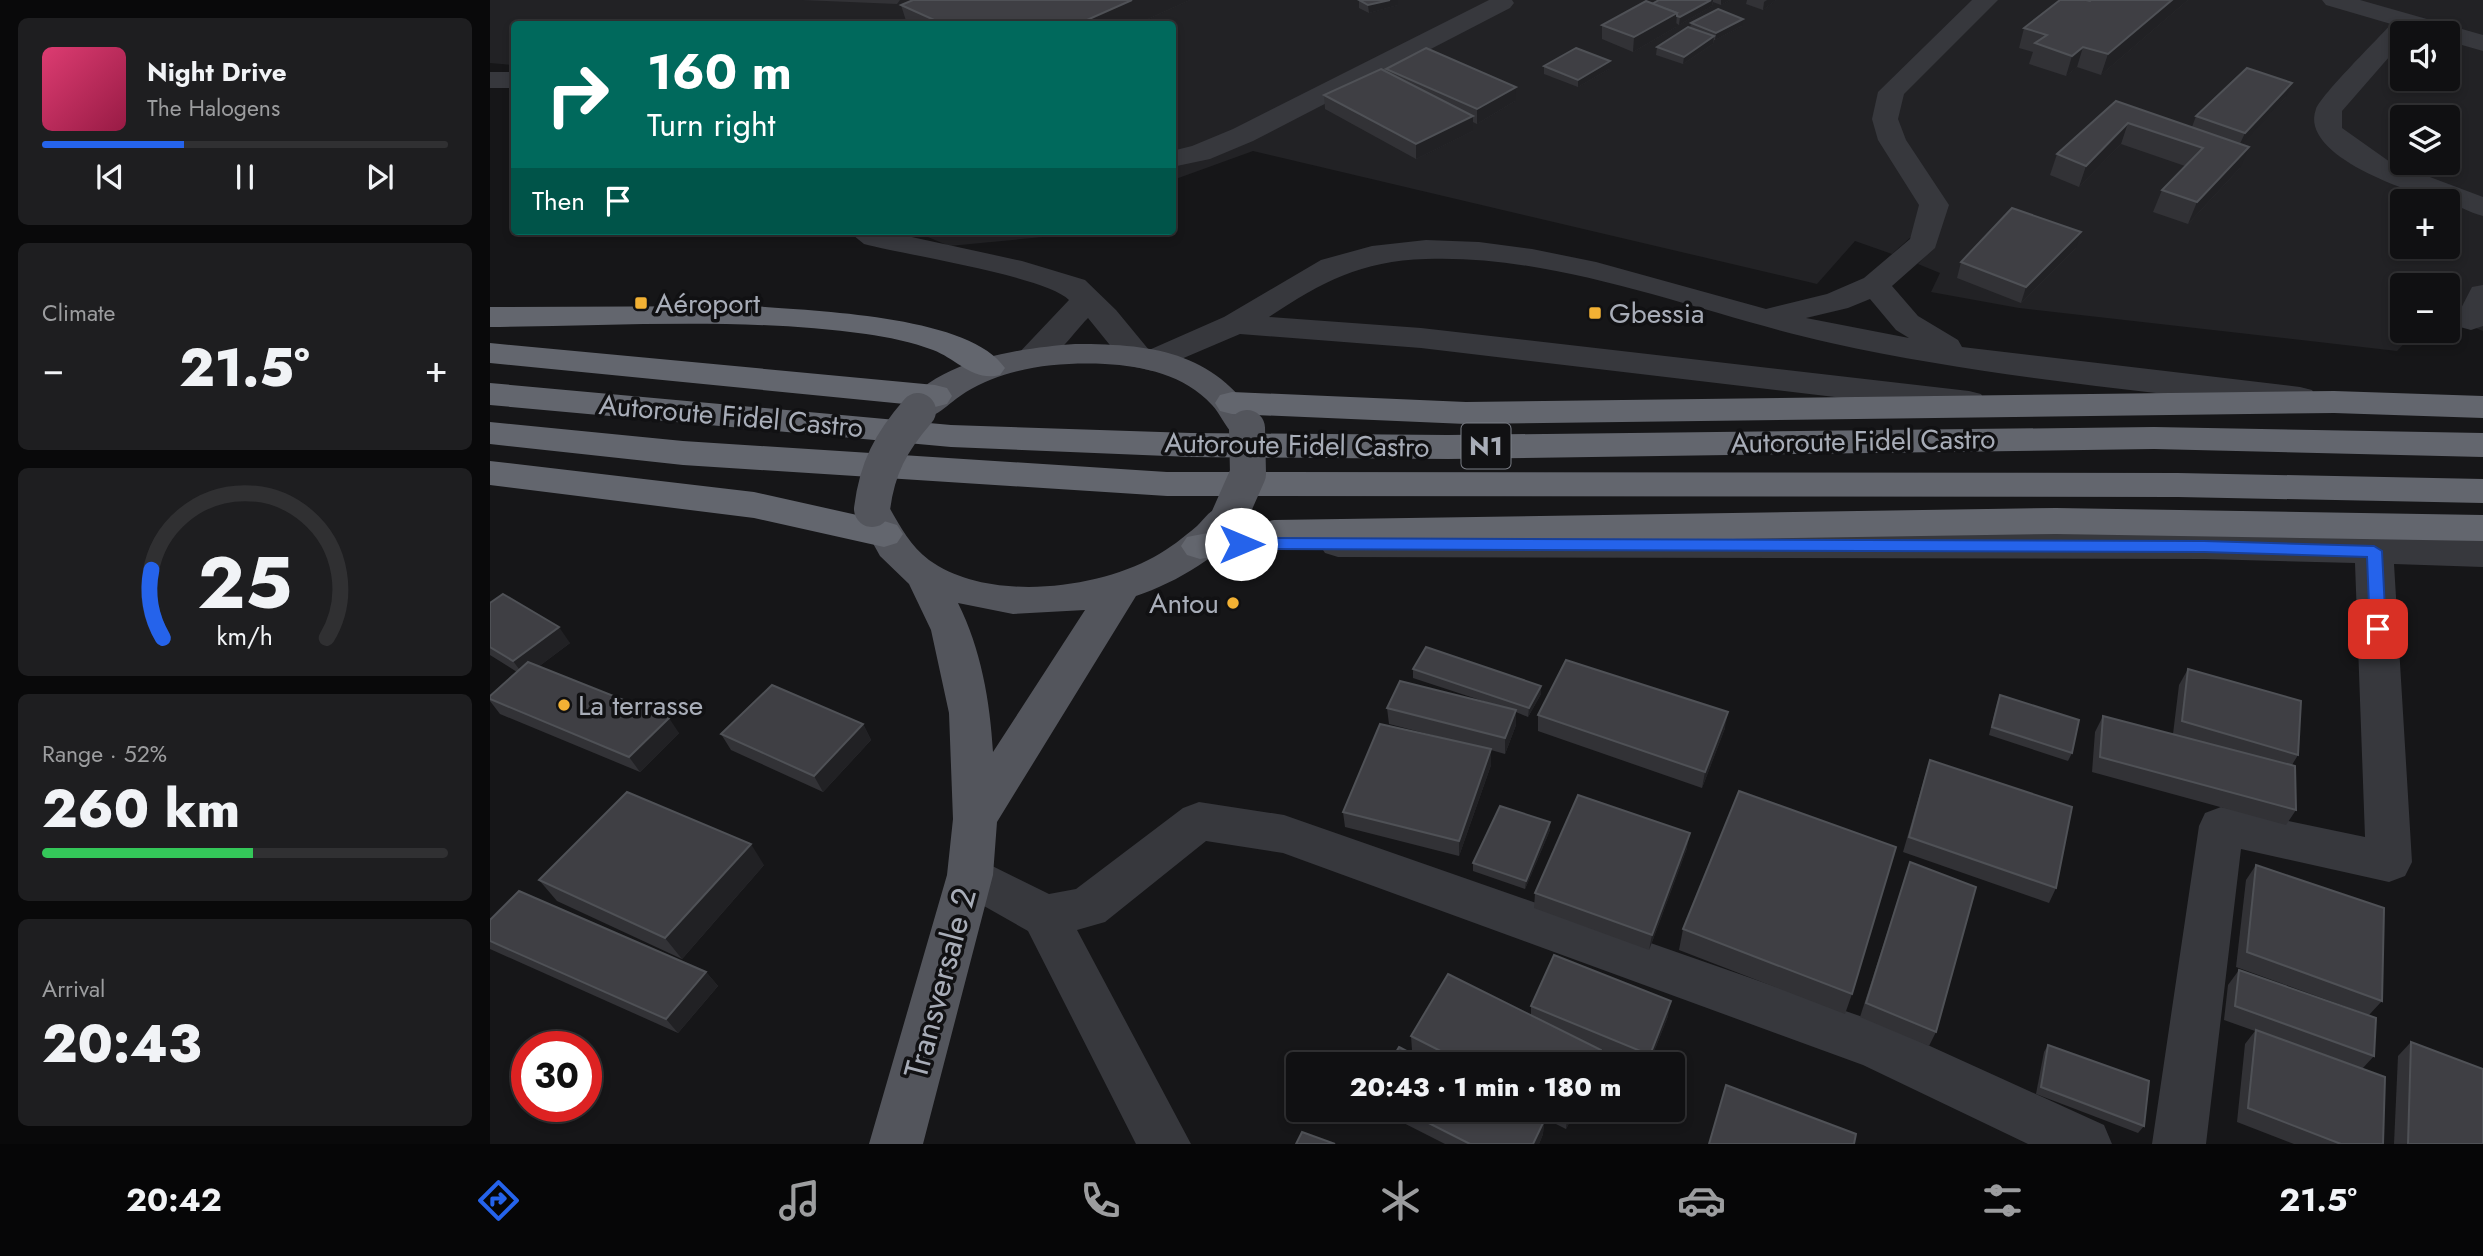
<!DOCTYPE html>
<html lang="en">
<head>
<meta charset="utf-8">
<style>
	body { margin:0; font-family:Jost,sans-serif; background:#1e1e20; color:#f1f3f6; height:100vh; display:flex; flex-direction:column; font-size:26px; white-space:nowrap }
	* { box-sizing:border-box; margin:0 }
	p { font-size:23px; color:#9c9d9f }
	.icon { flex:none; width:38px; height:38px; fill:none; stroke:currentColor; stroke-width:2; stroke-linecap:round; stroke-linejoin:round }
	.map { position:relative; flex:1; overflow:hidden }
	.details { display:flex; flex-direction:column; gap:18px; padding:18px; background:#09090a; width:490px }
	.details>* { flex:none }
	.banner { position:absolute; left:21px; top:21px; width:665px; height:214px; border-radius:7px; box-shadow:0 4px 10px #0003,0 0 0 2px #303032; background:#00695c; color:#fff; overflow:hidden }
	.controls { position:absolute; left:1900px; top:21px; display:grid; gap:14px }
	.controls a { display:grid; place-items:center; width:70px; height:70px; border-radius:7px; background:#101012; box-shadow:0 4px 10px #0003,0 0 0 2px #303032; font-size:35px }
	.speed { position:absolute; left:21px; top:1031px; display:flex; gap:14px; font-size:35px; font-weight:700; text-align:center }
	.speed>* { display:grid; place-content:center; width:91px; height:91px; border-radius:50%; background:#101012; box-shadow:0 4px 10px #0003,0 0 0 2px #303032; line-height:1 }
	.speed .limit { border:10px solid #d22; background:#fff; color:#111 }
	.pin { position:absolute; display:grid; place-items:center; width:60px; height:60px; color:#fff; margin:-30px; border-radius:14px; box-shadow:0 4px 10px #0006 }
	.me { position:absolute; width:77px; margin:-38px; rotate:90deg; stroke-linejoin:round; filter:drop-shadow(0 0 5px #0008) }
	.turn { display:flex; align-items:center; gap:24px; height:147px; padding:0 21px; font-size:32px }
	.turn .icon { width:91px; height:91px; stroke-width:2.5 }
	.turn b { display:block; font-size:49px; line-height:60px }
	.then { display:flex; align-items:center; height:66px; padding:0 21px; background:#0003; gap:14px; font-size:26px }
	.big { font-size:52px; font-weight:800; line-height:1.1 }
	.details .tile { flex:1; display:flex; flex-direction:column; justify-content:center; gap:10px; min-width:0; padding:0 24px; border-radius:10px; background:#1e1e20 }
	.details .dial { align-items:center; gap:0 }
	.dial svg { height:182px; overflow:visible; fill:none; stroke:#303032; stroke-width:7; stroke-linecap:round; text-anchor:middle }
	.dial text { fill:#f1f3f6; stroke:none }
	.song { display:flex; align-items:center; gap:21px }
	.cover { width:84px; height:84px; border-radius:10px; background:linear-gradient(135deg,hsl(340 70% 55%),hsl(340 70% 35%)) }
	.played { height:7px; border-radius:4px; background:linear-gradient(90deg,#2563eb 35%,#303032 35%) }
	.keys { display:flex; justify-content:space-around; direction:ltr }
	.heat { display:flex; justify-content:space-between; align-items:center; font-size:38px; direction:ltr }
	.charge { height:10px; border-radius:5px; background:linear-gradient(90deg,#34c759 52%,#303032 0) }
	.trip { position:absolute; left:796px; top:1052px; width:399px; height:70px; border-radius:7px; background:#101012; box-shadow:0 4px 10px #0003,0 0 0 2px #303032; font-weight:800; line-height:70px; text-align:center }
	.tabs { display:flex; height:112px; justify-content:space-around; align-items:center; background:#060607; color:#9c9d9f }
	.tabs .icon { width:49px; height:49px }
	.tabs .on { color:#2563eb }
	.tabs b { font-size:32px; color:#f1f3f6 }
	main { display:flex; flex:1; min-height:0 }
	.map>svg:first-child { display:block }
	.built { fill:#222225; fill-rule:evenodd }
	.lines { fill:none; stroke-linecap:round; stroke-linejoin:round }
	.minor { fill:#37383d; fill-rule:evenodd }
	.major { fill:#53555c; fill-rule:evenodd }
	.highway { fill:#63666e; fill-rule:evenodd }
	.major-bridge { stroke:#53555c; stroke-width:36 }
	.wall { fill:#323236 }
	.shaded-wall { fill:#212124 }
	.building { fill:#3f3f44; stroke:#4f5156; stroke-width:2 }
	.route { fill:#2563eb; stroke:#184099; stroke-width:2 }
	.poi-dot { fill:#f2b134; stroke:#111113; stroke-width:2.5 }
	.labels { text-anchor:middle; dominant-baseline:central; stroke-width:7; stroke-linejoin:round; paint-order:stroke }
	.shield { fill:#111113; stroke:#7b7e86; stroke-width:2 }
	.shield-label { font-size:26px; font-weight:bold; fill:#a8adb8 }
	.poi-label { font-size:28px; fill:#a8adb8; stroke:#111113; text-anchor:start }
	.street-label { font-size:28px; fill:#a8adb8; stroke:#111113 }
	.near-street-label { font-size:33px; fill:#a8adb8; stroke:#111113 }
</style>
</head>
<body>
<main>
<section class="details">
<div class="tile">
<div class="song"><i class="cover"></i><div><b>Night Drive</b><p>The Halogens</p></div></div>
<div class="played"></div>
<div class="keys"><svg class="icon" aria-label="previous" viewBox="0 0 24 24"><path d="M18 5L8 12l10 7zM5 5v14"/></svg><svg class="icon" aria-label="pause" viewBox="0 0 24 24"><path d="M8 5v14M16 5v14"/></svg><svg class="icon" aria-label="next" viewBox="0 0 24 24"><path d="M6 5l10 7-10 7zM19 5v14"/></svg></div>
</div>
<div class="tile"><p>Climate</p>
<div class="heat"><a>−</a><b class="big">21.5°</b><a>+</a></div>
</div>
<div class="tile dial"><svg viewBox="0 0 100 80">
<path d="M14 69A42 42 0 1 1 86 69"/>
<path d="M14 69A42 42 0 0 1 9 39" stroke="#2563eb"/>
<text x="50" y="56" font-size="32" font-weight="700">25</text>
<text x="50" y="72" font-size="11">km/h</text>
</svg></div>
<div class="tile"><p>Range · 52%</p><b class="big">260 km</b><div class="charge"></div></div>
<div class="tile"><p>Arrival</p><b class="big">20:43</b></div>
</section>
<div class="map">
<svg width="1993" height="1144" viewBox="0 0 1993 1144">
	<rect width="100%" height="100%" fill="#161618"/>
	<g class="built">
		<path d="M0 0H1993V331L1958 317V285H1913V331H1926L1907 351 1529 308 1441 292 1450 273 1428 264 1444 246 1421 237 1402 254 1365 241 1327 284 763 151 683 180 682 24H24V65L0 63ZM1913 33H1958V79H1913ZM1913 117H1958V163H1913ZM1913 201H1958V247H1913Z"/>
		<path d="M424 231H616L459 246Z"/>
	</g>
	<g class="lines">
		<g class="minor">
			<path d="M999 0H1022L1024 3 1020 8 763 141 720 159 682 167V151L702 146 743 129Z"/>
			<path d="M1482 0H1508L1414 94 1408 119 1416 140 1459 205 1445 248 1402 286 1428 316 1468 340 1472 347 1810 387 1822 390 1827 398 1822 406 1810 409C1653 391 1495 377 1341 343 1210 314 1071 254 936 259 870 261 832 282 779 317L931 328 1479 391 1491 394 1496 402 1491 410 1479 413 931 348 750 334 663 371 636 365 598 318C579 337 560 372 530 364L525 357 579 300C555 276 415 255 374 244L358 231H394L532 261 595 280 626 310 659 350 734 317 831 260 882 246 936 240 989 242 1042 249 1106 262 1276 309 1337 294 1374 278 1420 239 1429 205 1388 140 1382 119 1388 92ZM1380 299 1406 330 1419 338 1316 318 1358 308Z"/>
			<path d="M1832 0H1870L1993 35V51L1958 41V33L1922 30 1913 33V41L1852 111V128L1900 162 1993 197V216C1980 213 1964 203 1955 201 1923 194 1808 156 1826 109 1832 94 1887 40 1901 24L1836 5Z"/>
			<rect x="0" y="72" width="24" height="16"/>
			<path d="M1993 285V326L1981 330 1970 327 1965 320 1982 287Z"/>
			<path d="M848 531 1714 533 1993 539V567L1904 564 1922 862 1915 876 1899 882 1751 849 1716 1144H1662L1709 826 1715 813 1731 807 1875 837 1865 563 1714 559 848 557 835 553 829 544 835 535Z"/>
			<path d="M709 802 794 815 1387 1022 1614 1125 1622 1144H1538L1373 1065 793 853 716 841 615 922 587 930 701 1144H646L538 931 464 889 457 875 464 861 480 855 559 894 586 889 693 808Z"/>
		</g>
		<g class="major">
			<path d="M585 344C670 344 726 353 774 428L769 436C761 438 751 441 744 435 735 427 730 413 722 405 695 375 653 366 615 364 568 362 517 367 476 392 455 405 441 426 416 419L411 411C444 360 530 348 585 344Z"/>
			<path d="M382 496 395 500C408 522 418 544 439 560 497 602 604 590 664 557 679 549 694 537 707 526 713 520 719 512 726 508 735 503 743 505 752 508L758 517C735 555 687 582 646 596L507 822 503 875 433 1144H379L457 875 463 819 459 713 441 630 419 584 390 556 364 509 369 500ZM468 603 523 614 595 610 503 752C500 701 491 649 468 603Z"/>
		</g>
		<g class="highway">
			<path d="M264 306C323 311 480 315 515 368L510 375C483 382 467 359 443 350 422 342 398 337 376 334 253 317 124 326 0 327V307Z"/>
			<path d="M0 343 445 385 457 388 462 396 457 404 445 407 0 363Z"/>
			<path d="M0 383 461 425 701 433 958 435 1664 427 1993 433V457L1664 449 958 459 701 457 461 447 0 405Z"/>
			<path d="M1844 391 1993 396V418L1844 413 976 424 742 414 730 411 725 403 730 395 742 392 976 402Z"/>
			<path d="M0 422 193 441 677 472 1688 473 1993 479V503L1688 497 677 496 193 465 0 444Z"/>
			<path d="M0 461 264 492 394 521 407 525 413 534 407 543 394 547 264 518 0 485Z"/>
			<path d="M1566 508 1993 515V541L1566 534 784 546 710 559 697 555 691 546 697 537 784 520Z"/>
		</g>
		<g class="major-bridge">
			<path d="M382 509C387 468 401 442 428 411"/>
			<path d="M739 517 758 474 757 428"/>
		</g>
	</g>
	<g class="wall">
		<path d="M312 0H410L407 4Z"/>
		<path d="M413 0H700L647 24H417L411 5 422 0Z"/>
		<path d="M869 0 908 5 879 13 869 8Z"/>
		<path d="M1169 0H1240L1231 5 1223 2 1222 6 1189 25 1186 23V27L1143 52 1112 39V25Z"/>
		<path d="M1257 0H1286L1273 10 1256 4Z"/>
		<path d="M1601 0H1698L1611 75 1587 67 1576 76 1539 64 1543 52 1529 48 1534 28Z"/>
		<path d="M1201 23 1252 26 1225 40H1224L1223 44 1193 64 1166 55 1167 47 1200 28Z"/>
		<path d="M1054 66 1119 69 1088 87 1054 74Z"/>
		<path d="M896 69 1025 101 987 124 983 122V131L926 159 835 109 834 95 896 72Z"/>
		<path d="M1796 97 1751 144 1750 168 1698 224 1663 212 1672 190 1695 166 1631 144 1589 187 1560 175 1567 154 1626 101 1702 127 1706 116Z"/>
		<path d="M1586 248 1531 303 1467 278 1471 262Z"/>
		<path d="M0 603 80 643 48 667 189 733 150 772 10 714 0 701V696L27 672 0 655Z"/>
		<path d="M923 669 1051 686V694L1038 717 1026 712V725L1015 754 1001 750V765L969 856 855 827 853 812 977 744 899 724 897 708 996 702 923 678Z"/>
		<path d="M1698 669 1808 755 1802 765 1806 810 1796 825 1602 772 1605 732 1613 716 1683 734 1689 685Z"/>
		<path d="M1510 695 1582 753 1578 761 1499 735 1507 703Z"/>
		<path d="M1048 715 1235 728 1212 788 1048 731Z"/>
		<path d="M373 724 381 740 333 792 241 750 231 734Z"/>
		<path d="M1440 760 1566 888 1559 903 1413 852 1435 776Z"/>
		<path d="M1060 822V830L1035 889 983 871V863Z"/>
		<path d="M1197 848 1159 950 1044 908 1045 893Z"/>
		<path d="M1420 862 1446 1032 1439 1046 1370 1017Z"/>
		<path d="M274 865 192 959 67 901 49 880Z"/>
		<path d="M1766 865 1892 1001 1879 1015 1746 967 1756 880Z"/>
		<path d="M0 920 216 972 228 986 188 1033 0 949Z"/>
		<path d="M1193 929 1362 994 1355 1014 1189 950Z"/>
		<path d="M1749 970 1884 1056 1872 1069 1893 1144H1804L1747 1122 1755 1044 1765 1031 1734 1020 1738 985Z"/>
		<path d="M1041 1006 1178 1016 1159 1064H1146L1101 1045 1111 1050 1110 1064H950L922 1050 921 1036 1041 1015Z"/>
		<path d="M1921 1042 1993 1144H1904L1908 1056Z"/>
		<path d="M1558 1045 1654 1126 1648 1133 1546 1094 1554 1052Z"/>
		<path d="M888 1110H1031L1054 1121 1053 1134 1049 1144H955Z"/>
		<path d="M1038 1110H1086L1076 1129Z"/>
	</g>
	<g class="shaded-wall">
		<path d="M642 0H700L647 24H588Z"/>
		<path d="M900 0H908V5L879 13 878 5Z"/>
		<path d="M1221 0H1223L1222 6 1189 25 1190 17Z"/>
		<path d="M1231 0H1240L1231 5Z"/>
		<path d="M1277 0H1286L1273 10 1274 2Z"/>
		<path d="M1682 0H1698L1611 75 1618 54Z"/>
		<path d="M1187 13 1186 27 1143 52 1144 37Z"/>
		<path d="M1253 19 1252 26 1225 40 1226 33Z"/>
		<path d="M1224 36 1223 44 1193 64 1194 57Z"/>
		<path d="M1593 47 1587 67 1576 76 1582 56Z"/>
		<path d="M1120 61 1119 69 1088 87V80Z"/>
		<path d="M1802 83 1796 97 1748 148 1755 133Z"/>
		<path d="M1026 87 1025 101 987 124V109Z"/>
		<path d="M983 116V131L926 159V144Z"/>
		<path d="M1638 123 1631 144 1589 187 1596 166Z"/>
		<path d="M1759 147 1750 168 1698 224 1707 202Z"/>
		<path d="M1591 232 1586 248 1531 303 1536 287Z"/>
		<path d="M69 627 80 643 35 677 23 661Z"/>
		<path d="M1051 686V694L1038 717 1039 708Z"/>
		<path d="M1026 710V725L1015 754V738Z"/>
		<path d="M1238 712 1235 728 1212 788 1215 772Z"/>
		<path d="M179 718 189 733 150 772 139 757Z"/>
		<path d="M373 724 381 740 333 792 324 776Z"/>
		<path d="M1001 749V765L969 856V841Z"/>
		<path d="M1060 822V830L1035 889 1036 881Z"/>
		<path d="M1200 833 1197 848 1159 950 1162 935Z"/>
		<path d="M261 844 274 865 192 959 175 938Z"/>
		<path d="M216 972 228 986 188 1033 176 1019Z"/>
		<path d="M1181 1001 1178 1016 1159 1064H1158L1160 1055Z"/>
		<path d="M1111 1050 1110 1064H1104Z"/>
		<path d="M1081 1110H1086L1076 1129 1077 1116Z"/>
		<path d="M1054 1121 1053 1134 1049 1144H1043Z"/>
	</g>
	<g class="building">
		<path d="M423 0H642L588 24H453L411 5Z"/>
		<path d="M869 0H900L878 5Z"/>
		<path d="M1169 0H1221L1190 17 1187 16V13L1162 4Z"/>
		<path d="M1570 0H1596L1600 1 1601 0H1682L1618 54 1593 47 1582 56 1545 43 1557 35 1534 28Z"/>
		<path d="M1156 1 1187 13 1144 37 1112 25Z"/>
		<path d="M1228 9 1253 19 1226 33 1201 23Z"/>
		<path d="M1198 27 1224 36 1194 57 1167 47Z"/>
		<path d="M936 48 1026 87 987 109 896 69Z"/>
		<path d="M1086 48 1120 61 1088 80 1054 66Z"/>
		<path d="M1757 68 1802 83 1755 133 1706 116Z"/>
		<path d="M891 69 983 116 926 144 834 95Z"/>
		<path d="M1626 101 1759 147 1707 202 1672 190 1713 148 1638 123 1596 166 1567 154Z"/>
		<path d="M1522 208 1591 232 1536 287 1471 262Z"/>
		<path d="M13 594 69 627 23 661 0 647V603Z"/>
		<path d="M936 647 1051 686 1039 708 923 669Z"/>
		<path d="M1076 660 1238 712 1215 772 1048 715Z"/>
		<path d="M38 662 179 718 139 757 0 699V696Z"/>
		<path d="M1698 669 1811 701 1808 755 1692 721Z"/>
		<path d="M910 681 1026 710 1015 738 897 708Z"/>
		<path d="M282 685 373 724 324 776 231 734Z"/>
		<path d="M1510 695 1589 720 1582 753 1502 727Z"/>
		<path d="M1613 716 1805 766 1806 810 1610 757Z"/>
		<path d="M890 724 1001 749 969 841 853 812Z"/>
		<path d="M1440 760 1582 807 1566 888 1419 837Z"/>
		<path d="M1249 791 1406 847 1362 994 1193 929Z"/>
		<path d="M137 792 261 844 175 938 49 880Z"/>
		<path d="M1088 795 1200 833 1162 935 1045 893Z"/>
		<path d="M1010 806 1060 822 1036 881 983 863Z"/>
		<path d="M1420 862 1486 887 1446 1032 1376 1003Z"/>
		<path d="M1766 865 1894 908 1892 1001 1757 952Z"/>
		<path d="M29 891 216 972 176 1019 0 941V920Z"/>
		<path d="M1064 955 1181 1001 1160 1055 1041 1006Z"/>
		<path d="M1749 970 1886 1018 1884 1056 1745 1006Z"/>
		<path d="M958 974 1111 1050 1104 1064H976L921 1036Z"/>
		<path d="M1766 1030 1895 1077 1893 1144H1851L1758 1108Z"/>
		<path d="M1921 1042 1993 1069V1144H1918Z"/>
		<path d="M1558 1045 1659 1081 1654 1126 1551 1087Z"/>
		<path d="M909 1047 941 1064H899Z"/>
		<path d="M1236 1085 1366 1134 1364 1144H1219Z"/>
		<path d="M913 1110H1031L1054 1121 1043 1144H980Z"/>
		<path d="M1065 1110H1081L1077 1116Z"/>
		<path d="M812 1132 845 1144H806Z"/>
	</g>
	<path class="route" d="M751 538 1714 541 1884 546 1892 551 1896 629 1888 635 1880 629 1877 557 1714 552 751 549 743 544Z"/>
	<g class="poi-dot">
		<rect x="144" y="296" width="14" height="14" rx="3.5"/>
		<rect x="1098" y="306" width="14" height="14" rx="3.5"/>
		<circle cx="743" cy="603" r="7"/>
		<circle cx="74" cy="705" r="7"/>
	</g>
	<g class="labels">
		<rect class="shield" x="971.5" y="423.5" width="49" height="45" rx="5"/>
		<g class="shield-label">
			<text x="996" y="446">N1</text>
		</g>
		<g class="poi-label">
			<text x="165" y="303">Aéroport</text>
			<text x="1119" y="313">Gbessia</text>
			<text x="729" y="603" text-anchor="end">Antou</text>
			<text x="88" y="705">La terrasse</text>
		</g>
		<g class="street-label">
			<text transform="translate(241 416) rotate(5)">Autoroute Fidel Castro</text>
			<text transform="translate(1373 441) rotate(-1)">Autoroute Fidel Castro</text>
			<text transform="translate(807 445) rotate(1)">Autoroute Fidel Castro</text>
		</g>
		<g class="near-street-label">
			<text transform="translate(450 983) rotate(-75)">Transversale 2</text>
		</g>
	</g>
</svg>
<div class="controls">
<a><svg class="icon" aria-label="sound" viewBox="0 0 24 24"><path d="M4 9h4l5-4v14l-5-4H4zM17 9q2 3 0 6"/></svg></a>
<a><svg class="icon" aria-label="layers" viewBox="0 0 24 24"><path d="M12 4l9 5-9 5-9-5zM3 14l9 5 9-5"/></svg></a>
<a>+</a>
<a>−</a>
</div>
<div class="speed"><div class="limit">30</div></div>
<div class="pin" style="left:1888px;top:629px;background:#d93025"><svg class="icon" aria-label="arrive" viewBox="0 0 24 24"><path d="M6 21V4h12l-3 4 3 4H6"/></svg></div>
<svg class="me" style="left:751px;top:544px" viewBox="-20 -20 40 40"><circle r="19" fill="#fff"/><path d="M0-13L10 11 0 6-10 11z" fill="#2563eb"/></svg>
<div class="trip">20:43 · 1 min · 180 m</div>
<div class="banner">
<div class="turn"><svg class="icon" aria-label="right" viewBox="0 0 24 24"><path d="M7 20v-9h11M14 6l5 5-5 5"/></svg><div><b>160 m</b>Turn right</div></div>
<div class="then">Then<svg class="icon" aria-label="arrive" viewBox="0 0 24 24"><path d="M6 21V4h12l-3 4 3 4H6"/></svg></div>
</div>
</div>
</main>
<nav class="tabs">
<b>20:42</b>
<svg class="icon on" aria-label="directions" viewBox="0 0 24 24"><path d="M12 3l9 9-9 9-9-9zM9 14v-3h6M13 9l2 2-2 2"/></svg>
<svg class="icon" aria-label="music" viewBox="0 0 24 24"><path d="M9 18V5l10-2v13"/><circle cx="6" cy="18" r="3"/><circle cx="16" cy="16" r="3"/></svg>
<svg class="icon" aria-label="phone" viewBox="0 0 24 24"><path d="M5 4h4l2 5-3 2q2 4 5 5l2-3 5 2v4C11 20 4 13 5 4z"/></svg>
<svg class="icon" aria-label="climate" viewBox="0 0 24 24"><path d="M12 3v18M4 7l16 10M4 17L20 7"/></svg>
<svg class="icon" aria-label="car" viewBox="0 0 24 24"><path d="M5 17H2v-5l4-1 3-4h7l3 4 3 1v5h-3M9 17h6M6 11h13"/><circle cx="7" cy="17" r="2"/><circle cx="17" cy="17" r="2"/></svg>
<svg class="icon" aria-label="filters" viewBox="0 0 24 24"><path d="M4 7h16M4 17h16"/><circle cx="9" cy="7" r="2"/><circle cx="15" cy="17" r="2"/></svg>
<b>21.5°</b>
</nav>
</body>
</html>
